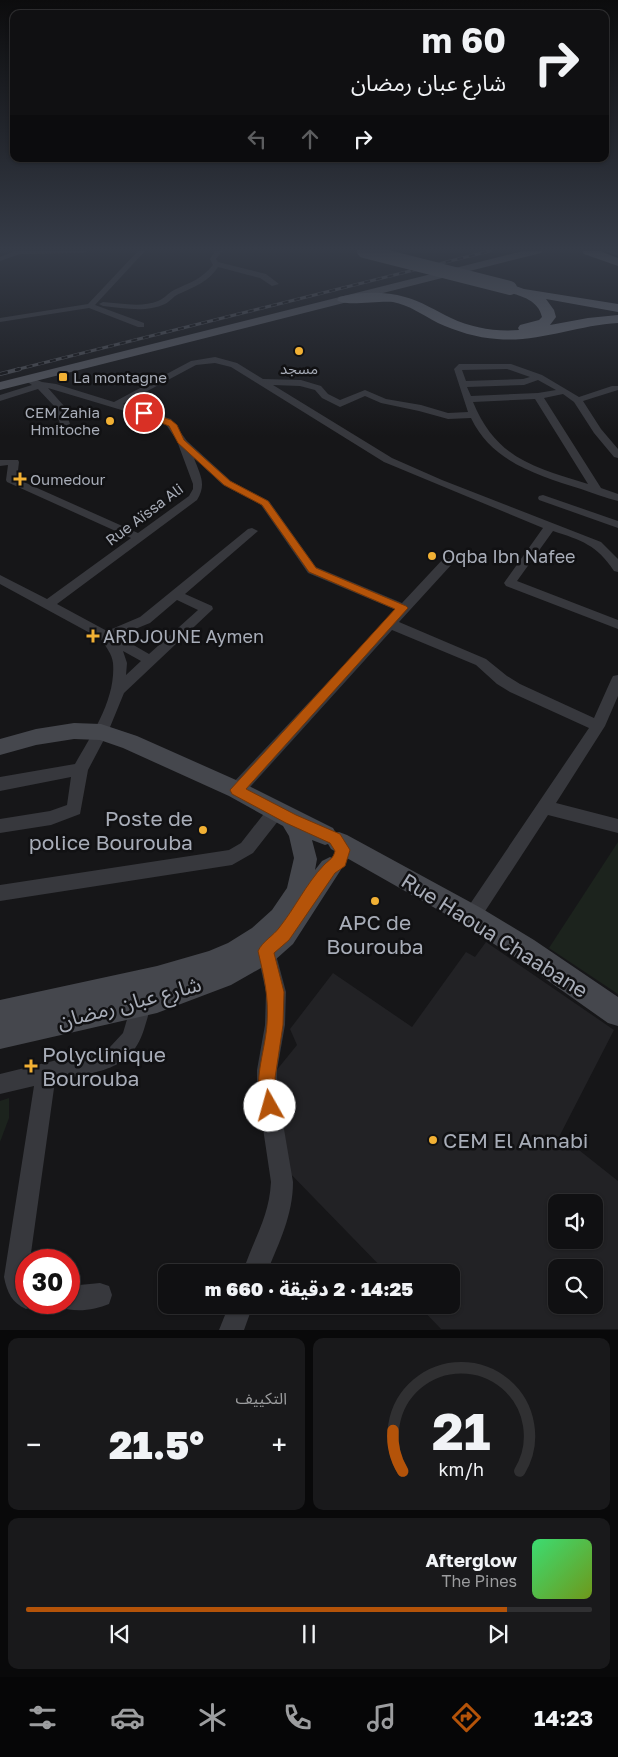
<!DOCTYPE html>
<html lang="ar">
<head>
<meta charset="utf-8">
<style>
	body { margin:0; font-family:"Golos Text","Noto Sans Arabic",sans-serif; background:#19191b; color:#f1f3f6; direction:rtl; height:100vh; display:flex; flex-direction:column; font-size:19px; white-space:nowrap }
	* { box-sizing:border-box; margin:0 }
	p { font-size:16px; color:#9c9d9f }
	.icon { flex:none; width:28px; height:28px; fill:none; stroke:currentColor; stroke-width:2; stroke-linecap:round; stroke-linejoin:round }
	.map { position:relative; height:1330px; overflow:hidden; direction:ltr }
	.drawer { display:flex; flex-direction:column; gap:8px; padding:8px; background:#09090a; flex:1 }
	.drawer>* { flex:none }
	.hud { position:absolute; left:10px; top:10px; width:599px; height:152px; border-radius:10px; box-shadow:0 1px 4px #0004,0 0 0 1px #303032; direction:rtl; background:#101012; color:#f1f3f6; overflow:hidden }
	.tools { position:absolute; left:548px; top:1194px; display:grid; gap:10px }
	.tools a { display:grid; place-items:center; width:55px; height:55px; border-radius:10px; background:#101012; box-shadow:0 1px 4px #0004,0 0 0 1px #303032; font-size:25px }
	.speed { position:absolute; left:15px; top:1249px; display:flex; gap:10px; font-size:25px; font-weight:700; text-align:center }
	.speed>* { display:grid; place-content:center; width:65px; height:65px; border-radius:50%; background:#101012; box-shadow:0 1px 4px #0004,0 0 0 1px #303032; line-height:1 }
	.speed .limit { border:8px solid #d22; background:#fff; color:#111 }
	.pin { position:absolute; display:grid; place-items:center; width:42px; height:42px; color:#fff; margin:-21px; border:2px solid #fff; border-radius:50%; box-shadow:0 1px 5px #0007 }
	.me { position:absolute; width:55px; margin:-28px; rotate:353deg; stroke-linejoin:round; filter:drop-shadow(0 0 4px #0008) }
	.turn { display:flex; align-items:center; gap:18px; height:105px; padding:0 20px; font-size:22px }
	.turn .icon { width:65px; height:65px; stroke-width:2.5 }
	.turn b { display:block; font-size:35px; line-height:42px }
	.lanes { display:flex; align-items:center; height:48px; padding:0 20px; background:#0003; justify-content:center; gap:25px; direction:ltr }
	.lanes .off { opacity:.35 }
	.big { font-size:38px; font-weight:800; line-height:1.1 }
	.drawer .card { flex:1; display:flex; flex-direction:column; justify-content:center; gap:8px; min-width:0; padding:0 18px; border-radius:10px; background:#19191b }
	.drawer .dial { align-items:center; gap:0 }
	.dial svg { height:130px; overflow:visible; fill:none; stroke:#303032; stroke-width:7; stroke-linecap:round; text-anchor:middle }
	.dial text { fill:#f1f3f6; stroke:none }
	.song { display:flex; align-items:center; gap:15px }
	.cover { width:60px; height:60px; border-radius:8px; background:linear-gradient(135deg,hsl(140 70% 55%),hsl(80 70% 35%)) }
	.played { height:5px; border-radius:2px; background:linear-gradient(90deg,#b45309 85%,#303032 85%) }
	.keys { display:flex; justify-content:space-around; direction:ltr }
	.heat { display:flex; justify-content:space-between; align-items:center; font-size:28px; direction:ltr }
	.drawer .tiles { flex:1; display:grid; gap:8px; grid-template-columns:1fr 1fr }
	.card:last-child { grid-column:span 2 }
	.trip { position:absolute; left:158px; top:1264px; width:302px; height:50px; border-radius:10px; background:#101012; box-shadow:0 1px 4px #0004,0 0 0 1px #303032; font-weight:800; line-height:50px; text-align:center; direction:rtl }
	.tabs { display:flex; height:80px; justify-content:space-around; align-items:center; background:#060607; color:#9c9d9f }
	.tabs .icon { width:35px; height:35px }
	.tabs .selected { color:#b45309 }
	.tabs b { font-size:22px; color:#f1f3f6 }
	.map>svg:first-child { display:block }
	.built { fill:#222225; fill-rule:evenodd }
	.green { fill:#1c231d }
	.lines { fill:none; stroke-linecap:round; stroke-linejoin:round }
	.street { fill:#37383d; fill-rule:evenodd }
	.secondary { fill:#45474d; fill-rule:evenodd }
	.primary { fill:#53555c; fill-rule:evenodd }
	.highway { fill:#63666e; fill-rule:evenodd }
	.rail-far1-casing { stroke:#4a4c52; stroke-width:3 }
	.rail-casing { stroke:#4a4c52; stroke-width:4 }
	.rail-far1 { stroke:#111113; stroke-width:2; stroke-dasharray:6; stroke-linecap:butt }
	.rail { stroke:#111113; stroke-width:2.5; stroke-dasharray:8; stroke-linecap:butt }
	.highway-bridge { stroke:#63666e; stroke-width:14 }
	.route { fill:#b45309; stroke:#753606 }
	.poi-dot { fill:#f2b134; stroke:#111113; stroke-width:2 }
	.labels { text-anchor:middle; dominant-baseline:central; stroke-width:5; stroke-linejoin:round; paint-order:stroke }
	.far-poi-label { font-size:15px; fill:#a8adb8; stroke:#111113; text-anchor:start }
	.far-street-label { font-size:15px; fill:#a8adb8; stroke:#111113 }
	.poi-label { font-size:18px; fill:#a8adb8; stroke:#111113; text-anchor:start }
	.near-poi-label { font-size:21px; fill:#a8adb8; stroke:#111113; text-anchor:start }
	.near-street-label { font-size:21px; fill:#a8adb8; stroke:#111113 }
</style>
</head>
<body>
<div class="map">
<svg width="618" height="1330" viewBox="0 0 618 1330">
	<rect width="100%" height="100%" fill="#161618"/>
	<path class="built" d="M486 942 614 1030 560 1135 618 1181V1329H441L418 1305H451V1272H386L282 1165 271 1077 297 1045 290 1029 333 973 412 1027 466 952 475 957ZM556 1202H594V1240H556ZM556 1268H594V1305H556Z"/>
	<g class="green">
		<path d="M618 842V994L549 948Z"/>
		<path d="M9 1098V1118L0 1142V1101Z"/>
	</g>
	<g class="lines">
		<g class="street">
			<path d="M15 251H87L84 253 20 254 0 261V257Z"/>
			<path d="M138 251H145L95 305 144 323V327H138L89 308 0 322V318L88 304Z"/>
			<path d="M215 251H222L216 259 218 262 266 274 279 284 272 286 260 278 218 267C209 281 196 286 181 293 174 295 171 301 165 304 146 313 123 308 103 306L99 304 103 302C120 303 141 308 158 301 164 299 168 293 174 290 189 283 202 279 213 265L210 259Z"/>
			<path d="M606 251 618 252V256L607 252Z"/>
			<path d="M215 357 237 363 263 379 301 380 321 386 328 394 340 400 365 390 386 399 421 405 448 413 468 412 454 369 459 364H511L542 375 579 397 612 386H618V390L583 401 601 429 618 449V458L614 457 594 433 574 402 563 394 544 398 601 488 618 494V501C606 498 593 493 581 489 537 475 492 462 471 418L448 419 419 411 381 403 365 396 340 407 322 398 315 390 300 386 273 385 392 458 442 480 601 542 618 559V572L614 571C597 545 581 540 553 531L517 581 618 620V629L506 586 504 583 506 580 543 528 384 462 231 367 215 363 196 365 123 404 171 419 187 441 231 481 269 501 316 567 402 603 444 558H452L454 561 452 564 399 622 486 659 507 676 520 684 594 718 611 680 613 676 618 675V696L605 726 556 803 618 819V833L548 815 478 922 472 925 466 922 463 916 466 910 589 728 510 692 497 684 476 665 392 630 243 795 237 797 231 795 229 790 231 785 396 610 308 573 261 505 223 485 194 458C200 475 207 484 197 500L57 604 107 631 140 617 248 529 252 528 258 531 185 594 212 606 213 609 124 693 108 732 88 770 80 814 51 825 0 833V819L50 811 67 805 71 777 0 791V777L75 764C92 734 116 699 113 663 112 654 106 647 101 639L0 584V575L47 599 131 538 7 482 6 480 8 465 0 466V460H18L19 462 17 479 138 533 189 496 193 489V484L177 441 165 423 48 388 64 406 70 424 65 427 60 424 55 407 38 389 0 401V395L32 385 23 379 27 376 42 382 56 384 114 402 191 361ZM507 369 530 377 523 379 466 381 462 370ZM538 380 556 390 538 393 471 396 467 387 524 385ZM535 399 588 484C533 467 496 458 473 402ZM177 600 198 610 149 654 118 636 150 623ZM123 651 141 661 126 675 127 663Z"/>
			<path d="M543 495 618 521V528L539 500 538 498 539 496Z"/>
			<path d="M276 804 282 806 284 811 282 816 253 853 232 865 0 901V885L229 850 241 843 270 806Z"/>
			<path d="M266 942 273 945 275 951 286 992 285 1025 277 1070V1088L293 1182C293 1215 279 1243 267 1272H243C253 1239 269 1219 271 1182L257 1088V1070L265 1025 266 992 257 951 259 945Z"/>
			<path d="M141 993 148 996C152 1006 148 1016 145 1026 132 1073 96 1071 55 1081L30 1260H26V1302H36L35 1306 26 1309C12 1303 7 1292 4 1277L34 1086 0 1094V1074L110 1047 123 1033 134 996Z"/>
			<path d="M100 1283 109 1286 112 1295 109 1304C95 1310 75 1313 60 1307L59 1302H69V1286Z"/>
			<path d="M229 1305H253L244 1330H219Z"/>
		</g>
		<path class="secondary" d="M74 723 101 724 137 736 245 784 333 828 336 833 339 832 347 835 481 908 534 940 618 997V1026L608 1023 516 958 463 924 331 849 328 844 325 845 312 840 317 859 315 870 322 861 330 857 338 861 342 868 293 944 275 960 231 985 157 1013 0 1049V1000L157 966 209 951 228 943 252 928 272 910 287 888 294 858 289 836 283 826 229 796 123 748 100 740 74 739 36 745 0 755V739L36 729Z"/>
		<path class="primary" d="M523 251H542L541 253 0 390V382Z"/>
		<g class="highway">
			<path d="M582 251H600L618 258V266L584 254Z"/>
			<path d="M510 284 524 289 618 304V312L546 299 554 310 556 317 550 325 588 318 618 315V323C578 325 537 343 497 339 477 338 456 331 438 323 423 315 409 305 393 302 381 300 343 307 337 300L339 297C360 292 384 291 405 297 421 301 436 311 451 318 472 328 496 332 519 330L518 328 520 325 539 320 542 317C538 299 520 296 505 291L503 288Z"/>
		</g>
		<g class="rail-far1-casing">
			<path id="rail-far1" d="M15 370 490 251"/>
		</g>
		<g class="rail-casing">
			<path id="rail" d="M0 374 20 369"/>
		</g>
		<use href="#rail-far1" class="rail-far1"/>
		<use href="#rail" class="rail"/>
		<path class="highway-bridge" d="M364 251 510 288"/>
	</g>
	<linearGradient id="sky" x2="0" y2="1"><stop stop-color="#0c0c0d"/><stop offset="0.57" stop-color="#363c48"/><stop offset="1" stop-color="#363c48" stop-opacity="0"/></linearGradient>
	<rect width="618" height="437" fill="url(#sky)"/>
	<path class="route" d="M144 411 171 420 177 425 184 440 230 481 268 501 316 568 406 606 408 608 246 789 296 815 340 834 350 850 345 866 335 873 289 940 274 953 284 992 283 1025 275 1078 279 1106 276 1113 270 1115 264 1113C251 1083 265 1054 267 1024 269 997 264 977 258 951 263 941 273 936 279 928 295 908 306 884 324 865 330 859 333 859 335 851L330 843 286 823 232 794 230 790 395 609 309 572 262 505 224 485 178 443 169 426 141 415 140 413Z"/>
	<g class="poi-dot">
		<circle cx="299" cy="351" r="5"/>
		<rect x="58" y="372" width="10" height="10" rx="2.5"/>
		<circle cx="110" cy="421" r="5"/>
		<path d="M17.5 471.5h5v5h5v5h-5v5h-5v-5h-5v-5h5z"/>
		<circle cx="432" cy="556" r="5"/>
		<path d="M90.5 628.5h5v5h5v5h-5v5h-5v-5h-5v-5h5z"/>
		<circle cx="203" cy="830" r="5"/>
		<circle cx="375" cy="901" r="5"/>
		<path d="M28.5 1058.5h5v5h5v5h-5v5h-5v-5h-5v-5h5z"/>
		<circle cx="433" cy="1140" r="5"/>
	</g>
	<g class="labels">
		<g class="far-poi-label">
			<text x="299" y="368" text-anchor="middle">مسجد</text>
			<text x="73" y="377">La montagne</text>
			<text x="100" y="412" text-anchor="end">CEM Zahia<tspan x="100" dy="17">Hmitoche</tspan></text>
			<text x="30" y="479">Oumedour</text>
		</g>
		<g class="far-street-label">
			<text transform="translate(144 514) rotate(-37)">Rue Aïssa Ali</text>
		</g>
		<g class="poi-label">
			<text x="442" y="556">Oqba Ibn Nafee</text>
			<text x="103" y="636">ARDJOUNE Aymen</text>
		</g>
		<g class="near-poi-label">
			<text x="193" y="818" text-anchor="end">Poste de<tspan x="193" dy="24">police Bourouba</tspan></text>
			<text x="375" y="922" text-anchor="middle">APC de<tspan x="375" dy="24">Bourouba</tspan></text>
			<text x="42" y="1054">Polyclinique<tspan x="42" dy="24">Bourouba</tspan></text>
			<text x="443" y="1140">CEM El Annabi</text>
		</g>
		<g class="near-street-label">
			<text transform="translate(495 935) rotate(32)">Rue Haoua Chaabane</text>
			<text transform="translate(129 1002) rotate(-15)">شارع عبان رمضان</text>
		</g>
	</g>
</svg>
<div class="tools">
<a><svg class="icon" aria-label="sound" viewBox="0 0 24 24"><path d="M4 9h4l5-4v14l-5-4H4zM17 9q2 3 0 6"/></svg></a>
<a><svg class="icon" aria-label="search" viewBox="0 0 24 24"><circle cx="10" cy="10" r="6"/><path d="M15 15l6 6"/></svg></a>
</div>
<div class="speed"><div class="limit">30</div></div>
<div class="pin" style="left:144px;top:413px;background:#d93025"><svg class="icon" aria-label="arrive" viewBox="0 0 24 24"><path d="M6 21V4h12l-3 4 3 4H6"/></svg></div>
<svg class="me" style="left:270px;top:1106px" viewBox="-20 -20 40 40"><circle r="19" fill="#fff"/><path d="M0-13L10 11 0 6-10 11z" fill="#b45309"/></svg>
<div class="trip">14:25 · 2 دقيقة · 660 m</div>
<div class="hud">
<div class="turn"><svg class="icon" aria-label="right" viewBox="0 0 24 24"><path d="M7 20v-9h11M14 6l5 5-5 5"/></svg><div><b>60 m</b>شارع عبان رمضان</div></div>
<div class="lanes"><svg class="icon off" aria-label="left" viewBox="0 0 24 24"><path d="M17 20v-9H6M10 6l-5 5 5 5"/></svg><svg class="icon off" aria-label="ahead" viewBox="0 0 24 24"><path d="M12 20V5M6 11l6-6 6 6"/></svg><svg class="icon" aria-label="right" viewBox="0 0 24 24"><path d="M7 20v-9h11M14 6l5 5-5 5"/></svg></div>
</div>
</div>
<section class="drawer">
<div class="tiles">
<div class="card dial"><svg viewBox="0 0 100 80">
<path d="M14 69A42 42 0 1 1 86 69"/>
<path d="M14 69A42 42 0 0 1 8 44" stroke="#b45309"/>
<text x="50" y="56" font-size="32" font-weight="700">21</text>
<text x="50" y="72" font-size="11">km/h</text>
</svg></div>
<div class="card"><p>التكييف</p>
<div class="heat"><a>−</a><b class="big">21.5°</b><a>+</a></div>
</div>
<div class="card">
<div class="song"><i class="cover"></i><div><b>Afterglow</b><p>The Pines</p></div></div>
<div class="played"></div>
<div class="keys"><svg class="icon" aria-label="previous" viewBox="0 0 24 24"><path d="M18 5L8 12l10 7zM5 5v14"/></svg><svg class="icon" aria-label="pause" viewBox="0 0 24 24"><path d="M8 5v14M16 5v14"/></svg><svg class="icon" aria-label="next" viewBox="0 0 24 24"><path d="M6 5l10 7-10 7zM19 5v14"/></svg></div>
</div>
</div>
</section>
<nav class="tabs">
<b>14:23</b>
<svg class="icon selected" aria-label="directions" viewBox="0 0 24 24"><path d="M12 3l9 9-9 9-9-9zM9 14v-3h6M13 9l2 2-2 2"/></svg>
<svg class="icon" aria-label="music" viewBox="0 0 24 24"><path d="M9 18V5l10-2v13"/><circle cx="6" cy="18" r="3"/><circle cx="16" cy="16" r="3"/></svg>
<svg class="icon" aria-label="phone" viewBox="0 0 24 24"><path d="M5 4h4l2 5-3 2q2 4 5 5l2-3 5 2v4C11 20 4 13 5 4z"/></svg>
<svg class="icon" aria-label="climate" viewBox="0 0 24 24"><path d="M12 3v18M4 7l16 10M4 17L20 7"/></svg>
<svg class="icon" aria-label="car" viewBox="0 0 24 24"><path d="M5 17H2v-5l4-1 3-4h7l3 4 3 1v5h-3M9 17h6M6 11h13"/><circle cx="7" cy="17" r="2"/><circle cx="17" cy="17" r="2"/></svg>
<svg class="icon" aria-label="filters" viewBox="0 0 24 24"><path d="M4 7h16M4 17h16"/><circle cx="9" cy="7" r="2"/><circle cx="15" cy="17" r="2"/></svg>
</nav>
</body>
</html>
